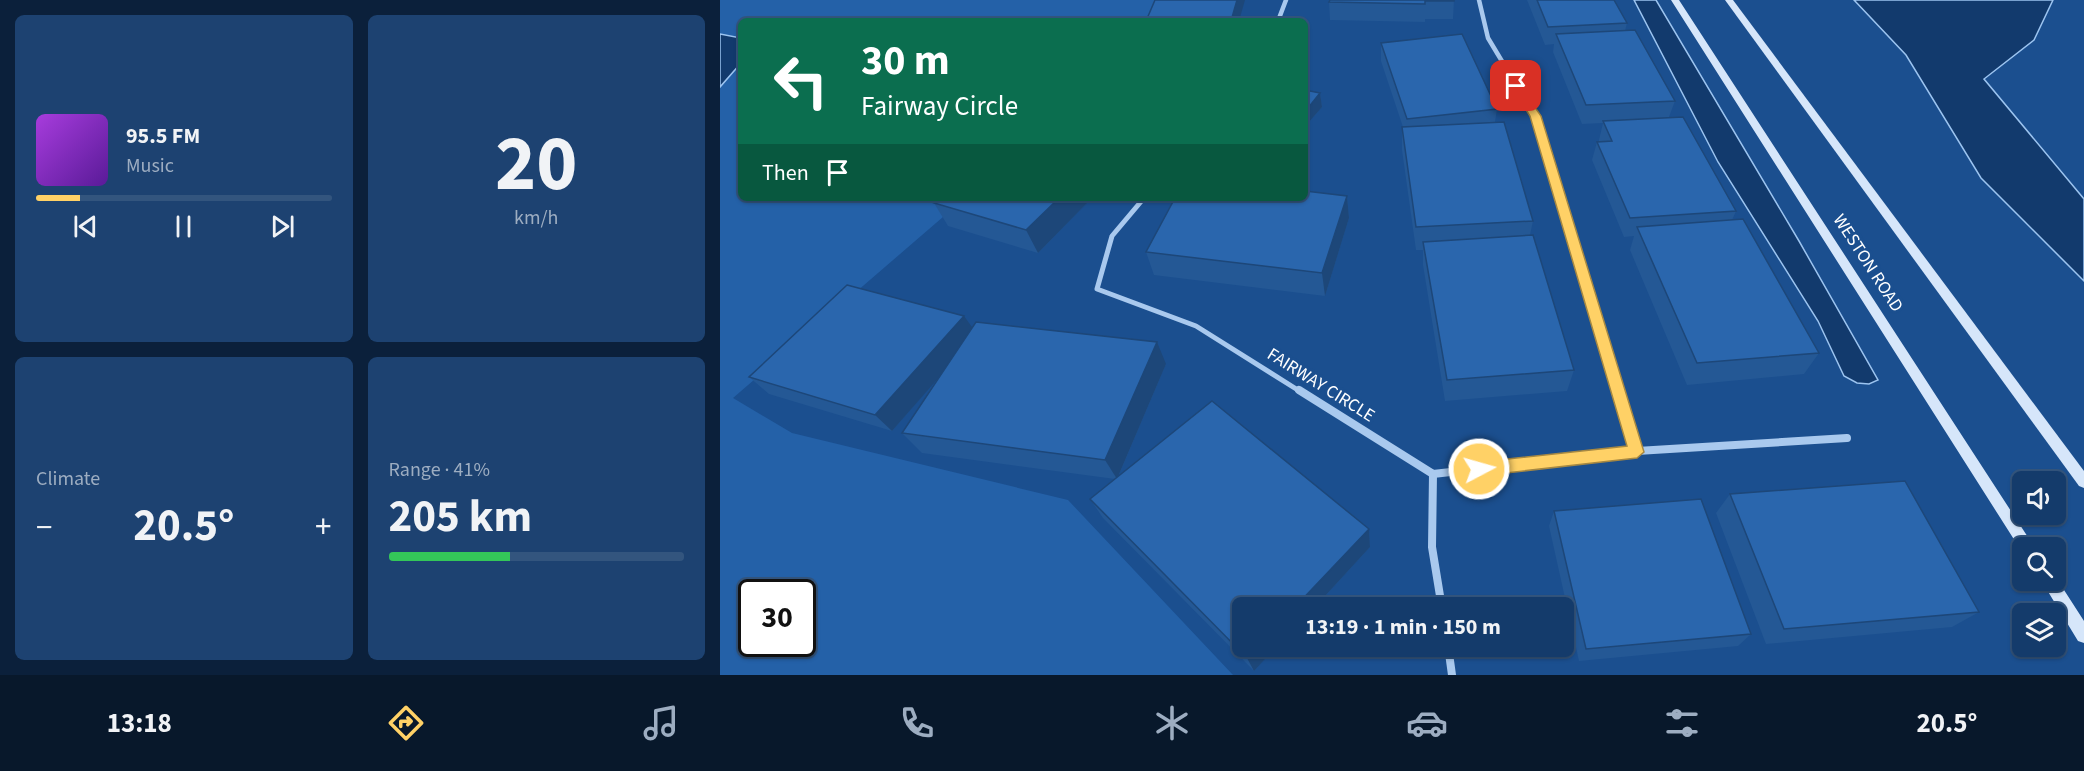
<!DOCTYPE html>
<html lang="en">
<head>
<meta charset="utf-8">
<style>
	body { margin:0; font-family:"Source Sans 3",sans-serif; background:#1d4271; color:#f1f3f6; height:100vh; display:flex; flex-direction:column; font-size:22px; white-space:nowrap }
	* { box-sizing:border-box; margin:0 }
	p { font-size:20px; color:#9dadc1 }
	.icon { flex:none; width:33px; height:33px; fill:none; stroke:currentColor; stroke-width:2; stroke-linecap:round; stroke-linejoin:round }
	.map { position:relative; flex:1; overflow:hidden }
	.details { display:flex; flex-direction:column; gap:15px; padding:15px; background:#0b203b; width:720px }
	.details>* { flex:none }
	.hud { position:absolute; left:18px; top:18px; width:570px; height:183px; border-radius:9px; box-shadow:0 2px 4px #0004,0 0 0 2px #33557e; background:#0b6e4f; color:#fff; overflow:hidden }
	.controls { position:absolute; left:1292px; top:471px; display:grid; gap:12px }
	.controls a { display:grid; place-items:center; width:54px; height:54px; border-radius:9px; background:#143b6b; box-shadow:0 2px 4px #0004,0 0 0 2px #33557e; font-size:30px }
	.speed { position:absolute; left:18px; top:579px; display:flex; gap:12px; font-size:30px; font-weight:700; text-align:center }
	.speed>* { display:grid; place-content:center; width:78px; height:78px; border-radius:50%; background:#143b6b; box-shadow:0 2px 4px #0004,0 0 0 2px #33557e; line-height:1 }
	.speed .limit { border:3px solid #111; border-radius:9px; background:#fff; color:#111 }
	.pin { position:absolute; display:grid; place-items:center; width:51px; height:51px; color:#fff; margin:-26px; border-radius:12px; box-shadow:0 3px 9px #0006 }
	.me { position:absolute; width:66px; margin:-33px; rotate:84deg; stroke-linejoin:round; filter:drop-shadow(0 0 4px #0008) }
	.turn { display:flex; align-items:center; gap:21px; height:126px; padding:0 24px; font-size:27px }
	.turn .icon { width:78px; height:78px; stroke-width:2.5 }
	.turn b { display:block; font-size:42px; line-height:51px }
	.then { display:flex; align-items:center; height:57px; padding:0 24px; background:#0003; gap:12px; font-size:22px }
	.big { font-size:45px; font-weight:700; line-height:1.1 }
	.details .tile { flex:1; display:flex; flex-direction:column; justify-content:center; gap:9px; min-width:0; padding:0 21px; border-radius:9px; background:#1d4271 }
	.details .dial { align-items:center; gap:0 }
	.dial b { font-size:78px; line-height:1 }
	.song { display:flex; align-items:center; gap:18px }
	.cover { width:72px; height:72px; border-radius:9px; background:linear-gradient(135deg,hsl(280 70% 55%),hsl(270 70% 35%)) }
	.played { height:6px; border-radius:3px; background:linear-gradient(90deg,#ffd166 15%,#33557e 15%) }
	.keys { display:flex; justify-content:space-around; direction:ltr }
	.heat { display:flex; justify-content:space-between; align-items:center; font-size:33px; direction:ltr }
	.charge { height:9px; border-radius:4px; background:linear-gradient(90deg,#34c759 41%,#33557e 0) }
	.details .tiles { flex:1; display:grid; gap:15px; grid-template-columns:repeat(2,1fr) }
	.trip { position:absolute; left:512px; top:597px; width:342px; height:60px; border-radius:9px; background:#143b6b; box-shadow:0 2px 4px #0004,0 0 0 2px #33557e; font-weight:700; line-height:60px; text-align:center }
	.menu { display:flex; height:96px; justify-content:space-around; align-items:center; background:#08182b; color:#9dadc1 }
	.menu .icon { width:42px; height:42px }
	.menu .selected { color:#ffd166 }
	.menu b { font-size:27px; color:#f1f3f6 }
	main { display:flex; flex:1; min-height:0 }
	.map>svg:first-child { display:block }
	.green { fill:#2461a8; fill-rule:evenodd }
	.water { fill:#123a6d; stroke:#9cc4f0; stroke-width:1.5 }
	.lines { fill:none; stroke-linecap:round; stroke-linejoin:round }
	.street-far2 { stroke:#a9c9ee; stroke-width:4.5 }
	.street-far1 { stroke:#a9c9ee; stroke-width:5 }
	.street { stroke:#a9c9ee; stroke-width:8 }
	.secondary { fill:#d6e6fa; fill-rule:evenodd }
	.wall { fill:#245895 }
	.shaded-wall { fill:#1d4779 }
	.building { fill:#2a66ad; stroke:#1d4779; stroke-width:1.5 }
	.route { fill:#ffd166; stroke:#a68842; stroke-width:1.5 }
	.labels { text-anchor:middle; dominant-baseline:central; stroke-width:6; stroke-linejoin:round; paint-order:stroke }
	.street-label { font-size:18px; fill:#fff; stroke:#1b4f8f }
</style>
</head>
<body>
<main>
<section class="details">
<div class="tiles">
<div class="tile">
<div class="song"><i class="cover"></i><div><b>95.5 FM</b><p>Music</p></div></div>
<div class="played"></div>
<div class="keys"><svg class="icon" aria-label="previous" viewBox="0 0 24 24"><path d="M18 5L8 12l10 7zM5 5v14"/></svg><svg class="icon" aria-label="pause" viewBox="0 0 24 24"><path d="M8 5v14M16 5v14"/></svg><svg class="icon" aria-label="next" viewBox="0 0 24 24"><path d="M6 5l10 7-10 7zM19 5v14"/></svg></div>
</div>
<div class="tile dial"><b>20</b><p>km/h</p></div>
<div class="tile"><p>Climate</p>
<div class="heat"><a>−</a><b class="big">20.5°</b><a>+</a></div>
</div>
<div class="tile"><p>Range · 41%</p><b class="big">205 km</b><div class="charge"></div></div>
</div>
</section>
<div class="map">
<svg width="1364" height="675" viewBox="0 0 1364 675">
	<rect width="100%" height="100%" fill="#1b4f8f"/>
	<path class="green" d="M0 0H442L432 21H21V198H245L13 398 72 433 348 500 513 675H0ZM32 592H82V644H32Z"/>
	<g class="water">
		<path d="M914 0H936L1079 241 1158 380 1149 384 1137 383 1124 376 1098 321 998 162Z"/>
		<path d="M1134 0H1333L1314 40 1264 79 1364 199V281L1261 178 1186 55Z"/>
		<path d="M0 34 21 38V63L0 87Z"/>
	</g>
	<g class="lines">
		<g class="street-far2">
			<path d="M759 0 768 38 815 116 832 171"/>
			<path d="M558 21 566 0"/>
		</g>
		<g class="street-far1">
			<path d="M831 170 899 392"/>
			<path d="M424 198 392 236 377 289 476 326 581 392"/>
		</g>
		<g class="street">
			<path d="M579 390 713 474 917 451 898 390"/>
			<path d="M917 451 1127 438"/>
			<path d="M713 474 712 547 722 608"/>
			<path d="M728 646 732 675"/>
		</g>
		<g class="secondary">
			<path d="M951 0H959L1315 548H1302V552Z"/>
			<path d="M1005 0H1013L1364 471V488L1359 486Z"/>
			<path d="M1335 576 1364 621V643L1358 641 1324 585 1322 580H1335Z"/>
		</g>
	</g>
	<g class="wall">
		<path d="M734 0 733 19H705V22L610 20 609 2Z"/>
		<path d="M807 0H894L907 23 905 31 955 101 949 117 1016 211 1012 220 1099 353 1084 374 967 385 910 250 914 236 904 237 872 160 877 142H879V140L883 123 862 124 833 52 834 44 825 45Z"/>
		<path d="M661 43 777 109 775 122 813 221 810 235 854 370 847 391 725 401 703 265V250H696L682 150V127H683L661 61Z"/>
		<path d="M585 90 600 93 602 107 589 122 585 121Z"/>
		<path d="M627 196 629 218 605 296 434 275 426 252Z"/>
		<path d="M220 198H372L318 253 228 226 214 203Z"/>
		<path d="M252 327 446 364 398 477 649 529 650 547 594 608H522V646H557L534 671 383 518 370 499 395 479 202 453 182 433 217 379 172 431 49 394 29 377Z"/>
		<path d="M1010 494 1259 612 1232 627 1046 644 996 513Z"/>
		<path d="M834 511 1031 634 1018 646 859 661 829 526Z"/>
	</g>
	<g class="shaded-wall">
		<path d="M517 0H525L519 21H511Z"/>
		<path d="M600 93 602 107 589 122 588 108Z"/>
		<path d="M627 196 629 218 605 296 602 273Z"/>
		<path d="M339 198H372L318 253 306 230Z"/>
		<path d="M244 316 257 334 172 431 155 415Z"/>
		<path d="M437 342 446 364 397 479 385 460Z"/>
		<path d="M649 529 650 547 594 608H574Z"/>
		<path d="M537 646H557L534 671 527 658Z"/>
	</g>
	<g class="building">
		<path d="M435 0H517L511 21H426Z"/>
		<path d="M610 0H734V1H705V4L609 2Z"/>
		<path d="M817 0H894L907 23 828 27Z"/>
		<path d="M915 30 955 101 866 105 836 34Z"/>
		<path d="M742 34 777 109 687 119 661 43Z"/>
		<path d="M585 90 600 93 588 108H585Z"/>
		<path d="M963 117 1016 211 910 218 877 142 892 141 883 121Z"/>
		<path d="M784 122 813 221 696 227 682 127Z"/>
		<path d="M585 191 627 196 602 273 426 252 455 198H585Z"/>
		<path d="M220 198H339L306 230 214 203Z"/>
		<path d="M1023 219 1099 353 977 363 917 227Z"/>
		<path d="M813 235 854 370 727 380 703 242Z"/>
		<path d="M127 285 244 316 155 415 29 377Z"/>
		<path d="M256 322 437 342 385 460 182 433Z"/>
		<path d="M492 401 649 529 574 608H522V646H537L527 658 370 499Z"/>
		<path d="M1185 481 1259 612 1064 629 1010 494Z"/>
		<path d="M981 499 1031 634 866 649 834 511Z"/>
	</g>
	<path class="route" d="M792 84H799L821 116 924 452 917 458 759 476 753 474 751 469 753 464 759 462 907 446 810 116 791 86Z"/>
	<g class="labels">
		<g class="street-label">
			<text transform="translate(1148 263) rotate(57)">WESTON ROAD</text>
			<text transform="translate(601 385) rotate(32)">FAIRWAY CIRCLE</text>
		</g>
	</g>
</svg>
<div class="controls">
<a><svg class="icon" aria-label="sound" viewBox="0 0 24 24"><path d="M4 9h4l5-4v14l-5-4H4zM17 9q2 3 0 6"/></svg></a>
<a><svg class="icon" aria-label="search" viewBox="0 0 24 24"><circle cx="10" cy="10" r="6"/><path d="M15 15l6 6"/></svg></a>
<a><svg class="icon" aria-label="layers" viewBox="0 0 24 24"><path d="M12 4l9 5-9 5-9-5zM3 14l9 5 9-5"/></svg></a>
</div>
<div class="speed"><div class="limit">30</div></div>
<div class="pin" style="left:796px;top:86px;background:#d93025"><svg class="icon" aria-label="arrive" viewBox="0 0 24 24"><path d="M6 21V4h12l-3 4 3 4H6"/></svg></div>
<svg class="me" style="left:759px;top:469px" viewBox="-20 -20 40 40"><circle r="17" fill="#ffd166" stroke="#fff" stroke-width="3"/><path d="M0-11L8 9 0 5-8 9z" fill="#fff"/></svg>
<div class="trip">13:19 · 1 min · 150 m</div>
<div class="hud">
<div class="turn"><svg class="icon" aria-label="left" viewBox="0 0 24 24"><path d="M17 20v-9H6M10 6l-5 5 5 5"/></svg><div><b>30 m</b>Fairway Circle</div></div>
<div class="then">Then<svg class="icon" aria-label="arrive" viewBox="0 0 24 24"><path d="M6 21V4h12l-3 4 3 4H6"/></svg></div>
</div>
</div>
</main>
<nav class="menu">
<b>13:18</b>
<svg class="icon selected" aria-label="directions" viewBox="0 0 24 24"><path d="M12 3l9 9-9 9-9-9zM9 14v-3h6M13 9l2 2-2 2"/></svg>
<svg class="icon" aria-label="music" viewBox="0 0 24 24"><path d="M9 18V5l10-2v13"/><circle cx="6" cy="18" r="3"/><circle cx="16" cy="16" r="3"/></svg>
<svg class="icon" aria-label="phone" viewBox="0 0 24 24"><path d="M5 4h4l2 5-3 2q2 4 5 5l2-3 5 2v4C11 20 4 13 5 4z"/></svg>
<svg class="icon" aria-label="climate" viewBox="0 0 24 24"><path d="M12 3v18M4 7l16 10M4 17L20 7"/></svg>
<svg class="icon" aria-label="car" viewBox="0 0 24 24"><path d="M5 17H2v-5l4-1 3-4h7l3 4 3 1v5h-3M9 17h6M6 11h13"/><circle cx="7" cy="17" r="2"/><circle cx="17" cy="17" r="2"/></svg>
<svg class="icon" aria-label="filters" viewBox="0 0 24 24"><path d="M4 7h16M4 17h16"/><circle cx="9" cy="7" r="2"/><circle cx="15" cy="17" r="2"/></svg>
<b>20.5°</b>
</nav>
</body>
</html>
